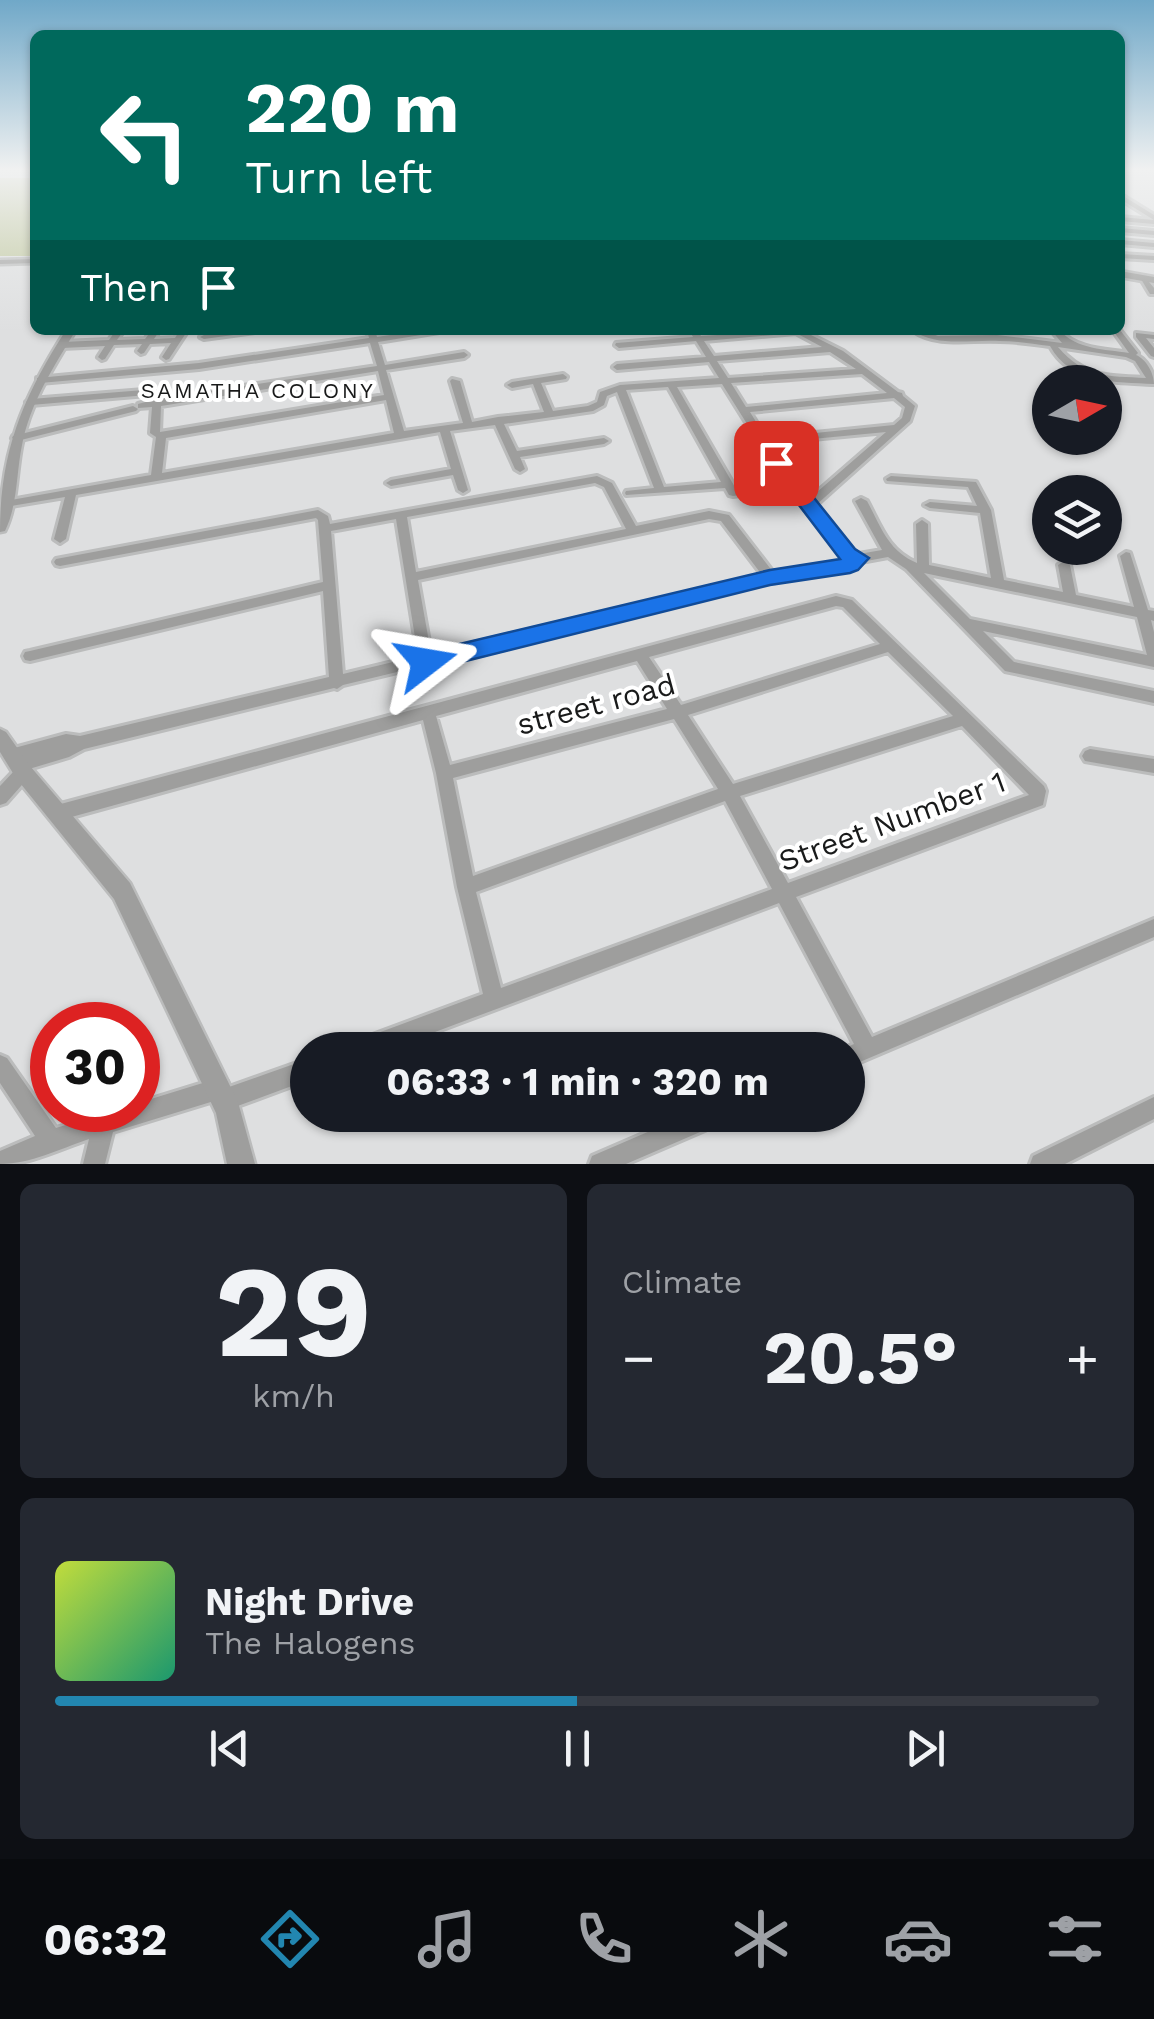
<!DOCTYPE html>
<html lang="en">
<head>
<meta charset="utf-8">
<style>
	body { margin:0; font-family:"Work Sans",sans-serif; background:#242831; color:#f1f3f6; height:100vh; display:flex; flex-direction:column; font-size:38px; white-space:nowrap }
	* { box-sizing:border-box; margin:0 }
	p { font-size:32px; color:#9ea1a6 }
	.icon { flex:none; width:55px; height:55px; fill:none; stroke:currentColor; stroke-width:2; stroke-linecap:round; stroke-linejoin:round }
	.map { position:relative; height:1164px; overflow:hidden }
	.sheet { display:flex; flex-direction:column; gap:20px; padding:20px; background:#0d0f14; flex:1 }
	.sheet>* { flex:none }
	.banner { position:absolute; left:30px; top:30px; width:1095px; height:305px; border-radius:15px; box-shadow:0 2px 8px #0004; background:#00695c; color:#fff; overflow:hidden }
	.needle { width:65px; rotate:81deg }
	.fabs { position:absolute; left:1032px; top:365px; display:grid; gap:20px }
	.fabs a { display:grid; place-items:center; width:90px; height:90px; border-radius:50%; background:#171b24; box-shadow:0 2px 8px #0004; font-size:50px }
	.speed { position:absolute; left:30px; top:1002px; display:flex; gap:20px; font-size:50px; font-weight:700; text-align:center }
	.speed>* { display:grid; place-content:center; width:130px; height:130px; border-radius:50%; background:#171b24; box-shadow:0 2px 8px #0004; line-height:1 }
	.speed .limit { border:15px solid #d22; background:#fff; color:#111 }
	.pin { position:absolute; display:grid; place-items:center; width:85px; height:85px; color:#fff; margin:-42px; border-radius:20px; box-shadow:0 5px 15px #0006 }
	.me { position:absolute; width:110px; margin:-55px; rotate:76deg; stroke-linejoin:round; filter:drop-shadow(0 0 8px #0008) }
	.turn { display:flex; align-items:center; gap:35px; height:210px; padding:0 50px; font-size:45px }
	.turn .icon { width:130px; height:130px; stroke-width:2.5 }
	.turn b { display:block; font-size:70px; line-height:85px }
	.then { display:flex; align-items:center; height:95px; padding:0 50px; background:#0003; gap:20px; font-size:38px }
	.big { font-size:75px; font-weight:700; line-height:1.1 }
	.sheet .tile { flex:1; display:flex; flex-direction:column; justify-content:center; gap:15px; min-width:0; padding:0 35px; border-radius:15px; background:#242831 }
	.sheet .dial { align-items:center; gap:0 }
	.dial b { font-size:130px; line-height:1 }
	.song { display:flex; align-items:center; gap:30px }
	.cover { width:120px; height:120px; border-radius:15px; background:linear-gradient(135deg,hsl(70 70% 55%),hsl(160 70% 35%)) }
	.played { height:10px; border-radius:5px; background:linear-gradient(90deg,#2286b0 50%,#363941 50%) }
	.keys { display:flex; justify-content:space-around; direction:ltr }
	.heat { display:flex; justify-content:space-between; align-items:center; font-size:55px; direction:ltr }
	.sheet .tiles { flex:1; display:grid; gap:20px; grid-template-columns:1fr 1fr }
	.tile:last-child { grid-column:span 2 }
	.trip { position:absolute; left:290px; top:1032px; width:575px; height:100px; border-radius:50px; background:#171b24; box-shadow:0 2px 8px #0004; font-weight:700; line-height:100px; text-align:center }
	.tabs { display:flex; height:160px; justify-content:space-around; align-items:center; background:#090b0e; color:#9ea1a6 }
	.tabs .icon { width:70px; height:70px }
	.tabs .selected { color:#2286b0 }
	.tabs b { font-size:45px; color:#f1f3f6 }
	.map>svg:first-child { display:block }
	.green { fill:#bec69a }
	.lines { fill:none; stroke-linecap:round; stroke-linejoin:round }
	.minor-casing { stroke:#bbbcbc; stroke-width:6 }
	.tertiary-casing { stroke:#bbbcbc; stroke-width:5 }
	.minor { fill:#9e9e9d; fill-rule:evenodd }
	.tertiary { fill:#9e9e9d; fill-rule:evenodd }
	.route { fill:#1a73e8; stroke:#114b97; stroke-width:2.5 }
	.labels { text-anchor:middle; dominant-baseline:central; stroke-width:8; stroke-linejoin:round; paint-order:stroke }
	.far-neighbourhood-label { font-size:22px; letter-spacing:2.5px; fill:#191a1a; stroke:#fff }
	.near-street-label { font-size:30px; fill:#191a1a; stroke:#fff }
</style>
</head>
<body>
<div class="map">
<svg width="1154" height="1164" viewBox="0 0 1154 1164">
	<rect width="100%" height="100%" fill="#dedfe0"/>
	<path class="green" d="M0 178H35L30 192 35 194V256H0Z"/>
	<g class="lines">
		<g class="minor-casing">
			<g id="minor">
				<path d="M1120 194 1154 215V220L1120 199Z"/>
				<path d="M1120 217 1154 220V224L1120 221Z"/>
				<path d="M1120 228 1154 231V235L1120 232Z"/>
				<path d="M1120 240 1154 243V247L1120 244Z"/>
				<path d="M1120 254 1154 256V260L1120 258Z"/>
				<path d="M1145 277 1154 288V294H1150L1141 279Z"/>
				<path d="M116 330H124L117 340 145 339 152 330H160L154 339 175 338 180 330H188L169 359 166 360 162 357 171 343 150 344 144 353 141 354 137 351 142 344 114 345 105 359 102 360 98 357 105 346 62 348 58 345 62 342 109 340Z"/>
				<path d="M237 330H259L255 332 204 339 200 337 204 335Z"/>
				<path d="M367 330H375L377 337 423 330H443L439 332 378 342 385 365 464 352 468 355 464 358 386 370 404 431 463 423 450 381 452 379 460 381 472 422 498 417 544 412 533 384 512 388 507 385 512 382 563 374 567 377 566 379 541 383 553 411 588 406 597 402 600 392 620 385 719 378 709 362 617 370 613 367 617 364 706 357 696 341 619 348 615 345 616 343 693 337 689 330H697L701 336 801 330 843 351 898 392 902 393 903 396 915 406 910 421 815 506 852 551 859 554 882 550 855 501 861 498 867 501C881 527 888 551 917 563L916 524 922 520 928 524 929 565 991 578 980 513 930 508 924 505 930 502 977 506 968 487 887 481 886 479 891 476 976 482 991 510 1004 580 1063 592 1058 565 1064 561 1070 565 1076 595 1134 607 1120 556 1126 552 1130 553 1148 610 1154 611V621L1151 620 1154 632V667L983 631 1014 662 1154 691V703L1005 671 906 569 888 557 861 562 845 571 770 581 432 664 426 667 422 666 343 685 337 689 334 688 84 749 69 757 29 769 31 772 29 777 6 803 0 805V786L15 770 11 765 13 761 7 760 4 755 7 750 66 734 80 736 329 677 323 591 30 661 25 660 23 656 25 652 30 651 323 582 318 520 316 518 60 566 56 565 54 562 56 559 318 510 328 516 330 524 597 476 612 483 636 526 709 511 729 515 773 572 842 563 848 559 844 557 788 489 733 496 729 495 725 488 626 495 625 493 626 491 654 488 617 392 607 396 604 405 593 411 504 424 517 451 604 438 609 441 604 444 520 457 525 469 520 472 515 469 495 425 450 431 468 490 463 493 458 490 453 475 391 486 386 483 391 480 451 469 440 432 76 495 66 539 60 543 54 539 65 497 11 506 5 503 11 500 151 475 156 437 150 433 152 407 138 408V404L157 399 377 366 370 343 199 369 40 383 37 382V378L199 363 369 338ZM796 333 822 347 714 356 704 341ZM830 352 856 369 728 378 717 361ZM378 371 384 395 160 432 161 406ZM862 374 887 393 746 407 731 383ZM722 384 784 483 736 489 677 387ZM668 387 721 482 664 487 626 390ZM894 398 905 407 902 418 894 425 766 438 750 412ZM386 400 394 433 162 473 166 438ZM886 432 809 499 795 483 770 443ZM595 483 604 487 626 529 416 572 407 517ZM396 519 418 656 343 674 331 531ZM709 519 721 521 762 575 431 653 418 580ZM924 573 1137 617 1147 655 970 619Z"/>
				<path d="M912 330H922L938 336 997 335 1062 343 1051 330H1059C1078 350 1104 349 1129 353L1114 332 1120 330 1138 353 1136 355C1146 359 1154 373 1154 384 1115 382 1071 384 1050 346 1033 344 1017 341 1000 341 971 339 937 348 912 330ZM1058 347 1126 357 1135 361 1146 378C1107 376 1085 378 1058 347Z"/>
				<path d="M1136 333 1154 335V339L1146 338 1154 348V357L1151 356 1136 337Z"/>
				<path d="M144 390 149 393 147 395 31 405 26 402 31 399Z"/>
				<path d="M133 406 138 409 136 411 17 441 12 438 13 436Z"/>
				<path d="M836 596 852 600 1044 786 1046 791 1043 805 796 897 872 1037 1154 919V937L848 1067V1050H841L854 1044 779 903 387 1050H349L352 1043 359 1040 483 994 457 887 436 773 423 720 57 821 51 818 49 813 51 808 57 805ZM836 606 843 607 880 644 681 705 649 657ZM888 652 953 716 733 784 688 715ZM637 661 667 709 450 765 436 716ZM674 719 718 789 473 876 453 778ZM962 726 1029 795 788 883 740 796ZM725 801 772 889 501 988 476 892Z"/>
				<path d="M1090 749 1154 759V773L1085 761 1082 756 1085 751Z"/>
				<path d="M0 1055 7 1058 56 1128 114 1110H138V1103L219 1078 227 1081 229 1087 308 1059V1080L224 1111 216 1108 214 1101 113 1132 105 1164H83L89 1139C59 1149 31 1164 0 1164V1151L35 1136 0 1083Z"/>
				<path d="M1154 1097V1119L1065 1164H1030L1033 1156Z"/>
				<path d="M687 1115H724L721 1123 626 1164H589L592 1156Z"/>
			</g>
		</g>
		<g class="tertiary-casing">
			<g id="tertiary">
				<path d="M35 259V263L0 264V260Z"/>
				<path d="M1120 271 1154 277V283L1120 277Z"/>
				<path d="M66 330H76C54 366 30 403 22 445 16 474 18 504 5 531L0 532C0 451 23 397 66 330Z"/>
				<path d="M0 729 6 732 30 766 130 883 238 1102 255 1164H227L216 1113 114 899 16 778 0 752Z"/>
			</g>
		</g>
		<use href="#minor" class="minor"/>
		<use href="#tertiary" class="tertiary"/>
	</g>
	<linearGradient id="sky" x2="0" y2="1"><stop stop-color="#70a8c8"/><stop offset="0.51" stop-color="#f0f1f1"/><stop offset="1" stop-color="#f0f1f1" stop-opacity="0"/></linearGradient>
	<rect width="1154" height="332" fill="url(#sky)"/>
	<path class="route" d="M776 457 783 459 855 549 869 558 858 570 850 573 770 585 426 671 417 668 413 662 417 655 426 652 770 570 840 559 767 463Z"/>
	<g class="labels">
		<g class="far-neighbourhood-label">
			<text x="258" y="390">SAMATHA COLONY</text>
		</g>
		<g class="near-street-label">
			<text transform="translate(596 704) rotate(-15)">street road</text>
			<text transform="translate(892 821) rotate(-20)">Street Number 1</text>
		</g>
	</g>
</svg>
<div class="fabs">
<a><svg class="needle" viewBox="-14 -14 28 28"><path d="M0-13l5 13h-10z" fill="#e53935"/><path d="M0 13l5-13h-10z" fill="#9ea1a6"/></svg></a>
<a><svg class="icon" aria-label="layers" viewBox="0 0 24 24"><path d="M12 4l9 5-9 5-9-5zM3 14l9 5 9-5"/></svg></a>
</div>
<div class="speed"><div class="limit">30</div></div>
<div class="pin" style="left:776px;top:463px;background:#d93025"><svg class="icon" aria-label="arrive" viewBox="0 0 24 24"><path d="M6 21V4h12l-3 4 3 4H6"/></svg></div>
<svg class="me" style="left:426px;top:662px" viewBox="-20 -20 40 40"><path d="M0-17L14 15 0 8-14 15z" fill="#1a73e8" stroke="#fff" stroke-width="4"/></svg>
<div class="trip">06:33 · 1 min · 320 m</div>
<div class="banner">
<div class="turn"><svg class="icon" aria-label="left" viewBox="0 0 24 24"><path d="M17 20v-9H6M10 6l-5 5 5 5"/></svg><div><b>220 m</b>Turn left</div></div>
<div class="then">Then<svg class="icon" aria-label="arrive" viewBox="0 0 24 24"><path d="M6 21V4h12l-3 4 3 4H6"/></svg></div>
</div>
</div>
<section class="sheet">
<div class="tiles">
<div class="tile dial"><b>29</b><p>km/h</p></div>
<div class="tile"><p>Climate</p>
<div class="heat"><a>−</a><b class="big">20.5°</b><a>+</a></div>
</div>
<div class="tile">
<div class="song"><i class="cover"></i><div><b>Night Drive</b><p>The Halogens</p></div></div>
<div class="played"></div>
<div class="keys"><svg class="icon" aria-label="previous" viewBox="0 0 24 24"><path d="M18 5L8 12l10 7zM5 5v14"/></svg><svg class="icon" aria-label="pause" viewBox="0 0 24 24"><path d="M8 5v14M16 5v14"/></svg><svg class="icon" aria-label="next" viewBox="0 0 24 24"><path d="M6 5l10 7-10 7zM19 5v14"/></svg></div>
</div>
</div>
</section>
<nav class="tabs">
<b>06:32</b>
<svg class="icon selected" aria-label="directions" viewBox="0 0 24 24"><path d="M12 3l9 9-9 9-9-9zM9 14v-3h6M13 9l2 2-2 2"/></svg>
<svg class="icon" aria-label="music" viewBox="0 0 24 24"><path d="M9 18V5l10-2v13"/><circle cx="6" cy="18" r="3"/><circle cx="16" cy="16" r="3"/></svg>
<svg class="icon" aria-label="phone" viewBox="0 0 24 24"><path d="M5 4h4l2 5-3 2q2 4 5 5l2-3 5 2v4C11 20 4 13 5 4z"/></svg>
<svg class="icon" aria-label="climate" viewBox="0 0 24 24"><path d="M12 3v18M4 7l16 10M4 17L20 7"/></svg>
<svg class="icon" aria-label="car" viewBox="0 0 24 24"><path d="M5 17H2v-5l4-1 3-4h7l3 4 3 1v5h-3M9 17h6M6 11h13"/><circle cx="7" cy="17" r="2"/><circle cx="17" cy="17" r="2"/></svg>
<svg class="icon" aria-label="filters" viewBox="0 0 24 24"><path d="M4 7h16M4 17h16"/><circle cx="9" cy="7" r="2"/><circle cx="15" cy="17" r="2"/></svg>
</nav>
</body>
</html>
